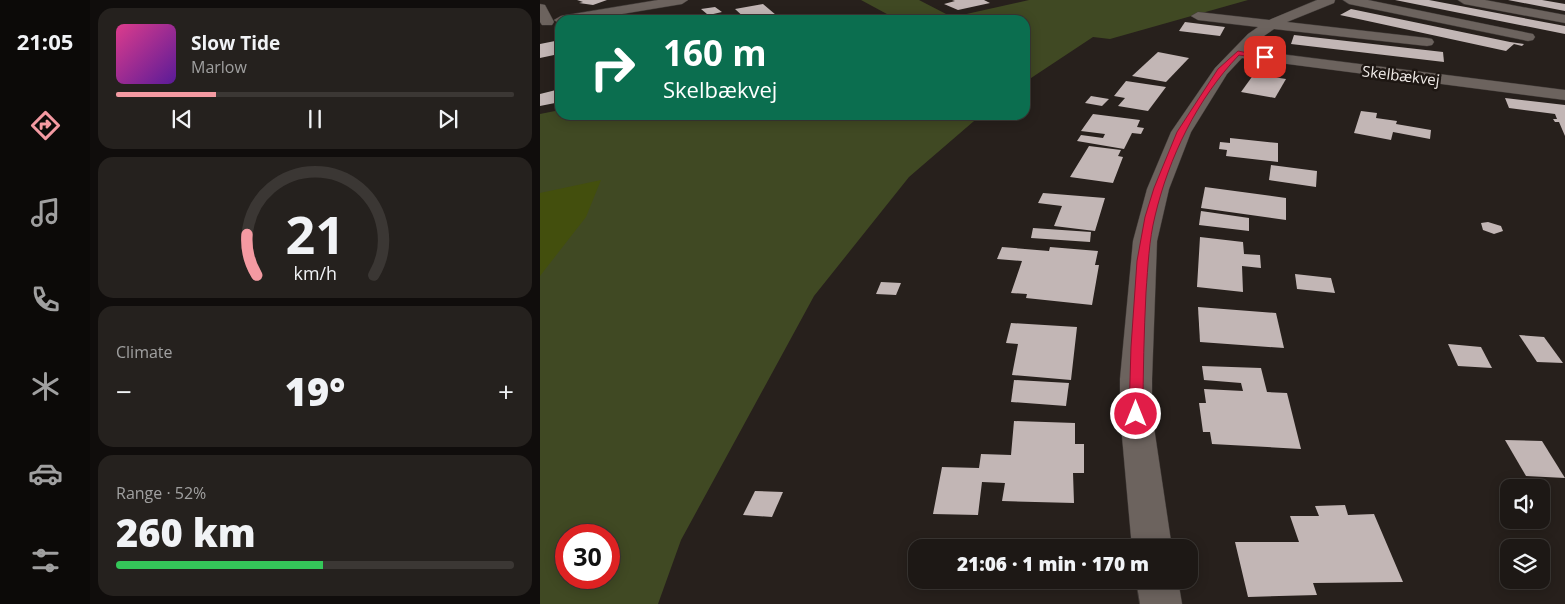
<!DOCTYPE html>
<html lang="en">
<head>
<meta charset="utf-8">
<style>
	body { margin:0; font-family:"Open Sans",sans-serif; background:#25211e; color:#f1f3f6; height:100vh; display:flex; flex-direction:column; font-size:19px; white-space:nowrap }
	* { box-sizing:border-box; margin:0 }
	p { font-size:16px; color:#a0a0a0 }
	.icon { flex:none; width:28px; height:28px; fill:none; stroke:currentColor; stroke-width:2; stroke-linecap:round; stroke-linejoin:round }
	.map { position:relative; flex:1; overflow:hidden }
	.sheet { display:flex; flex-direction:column; gap:8px; padding:8px; background:#100d0c; width:450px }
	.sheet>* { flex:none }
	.top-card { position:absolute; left:15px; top:15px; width:475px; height:105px; border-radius:15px; box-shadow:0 2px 12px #0003,0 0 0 1px #3b3734; background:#0b6e4f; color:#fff; overflow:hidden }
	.tools { position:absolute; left:960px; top:479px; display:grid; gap:10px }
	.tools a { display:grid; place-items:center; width:50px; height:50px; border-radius:10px; background:#1d1815; box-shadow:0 2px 12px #0003,0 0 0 1px #3b3734; font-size:25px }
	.speed { position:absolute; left:15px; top:524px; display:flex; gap:10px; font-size:25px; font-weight:700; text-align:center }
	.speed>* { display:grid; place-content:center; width:65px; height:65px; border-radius:50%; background:#1d1815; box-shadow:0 2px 12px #0003,0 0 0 1px #3b3734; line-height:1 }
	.speed .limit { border:8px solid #d22; background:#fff; color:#111 }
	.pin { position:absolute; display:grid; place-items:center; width:42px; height:42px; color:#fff; margin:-21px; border-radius:10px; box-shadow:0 2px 8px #0006 }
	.me { position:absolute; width:55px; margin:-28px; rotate:0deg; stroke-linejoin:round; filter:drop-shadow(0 0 4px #0008) }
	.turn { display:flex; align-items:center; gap:18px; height:105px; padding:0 25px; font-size:22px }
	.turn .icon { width:65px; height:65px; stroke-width:2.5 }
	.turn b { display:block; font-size:35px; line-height:42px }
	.big { font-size:38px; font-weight:800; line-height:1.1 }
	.sheet .widget { flex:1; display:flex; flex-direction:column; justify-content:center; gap:8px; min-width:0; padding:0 18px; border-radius:15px; background:#25211e }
	.sheet .dial { align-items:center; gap:0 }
	.dial svg { height:130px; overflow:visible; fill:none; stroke:#3b3734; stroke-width:7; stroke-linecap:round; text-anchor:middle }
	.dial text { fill:#f1f3f6; stroke:none }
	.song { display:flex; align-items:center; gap:15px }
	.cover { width:60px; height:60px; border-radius:8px; background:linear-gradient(135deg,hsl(330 70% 55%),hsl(270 70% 35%)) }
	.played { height:5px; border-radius:2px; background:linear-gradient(90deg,#f49aa2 25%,#3b3734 25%) }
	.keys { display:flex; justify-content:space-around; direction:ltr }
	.heat { display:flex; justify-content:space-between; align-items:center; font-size:28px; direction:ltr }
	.charge { height:8px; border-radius:4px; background:linear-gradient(90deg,#34c759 52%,#3b3734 0) }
	.trip { position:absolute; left:368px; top:539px; width:290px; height:50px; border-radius:15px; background:#1d1815; box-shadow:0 2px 12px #0003,0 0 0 1px #3b3734; font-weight:800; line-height:50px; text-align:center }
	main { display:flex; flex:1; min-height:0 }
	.tab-bar { display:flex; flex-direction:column; width:90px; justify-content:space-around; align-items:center; background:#0c0a08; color:#a0a0a0 }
	.tab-bar .icon { width:35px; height:35px }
	.tab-bar .current { color:#f49aa2 }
	.tab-bar b { font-size:22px; color:#f1f3f6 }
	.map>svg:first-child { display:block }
	.green { fill:#404923; fill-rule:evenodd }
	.forest { fill:#434f0d }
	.building { fill:#c2b6b5 }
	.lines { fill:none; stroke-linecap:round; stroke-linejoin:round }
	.minor-casing { stroke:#413b38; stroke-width:1 }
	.minor { fill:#6c635e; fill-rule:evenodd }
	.route { fill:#e11d48; stroke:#92132f }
	.labels { text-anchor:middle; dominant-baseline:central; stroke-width:5; stroke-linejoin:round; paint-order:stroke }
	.far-street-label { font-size:15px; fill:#efeae7; stroke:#1e1713 }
</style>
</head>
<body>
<main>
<nav class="tab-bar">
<b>21:05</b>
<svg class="icon current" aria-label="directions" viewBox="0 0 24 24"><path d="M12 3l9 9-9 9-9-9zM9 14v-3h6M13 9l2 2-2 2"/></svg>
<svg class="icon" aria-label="music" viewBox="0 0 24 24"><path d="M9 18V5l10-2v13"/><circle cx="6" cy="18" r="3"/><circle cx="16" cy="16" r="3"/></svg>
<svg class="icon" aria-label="phone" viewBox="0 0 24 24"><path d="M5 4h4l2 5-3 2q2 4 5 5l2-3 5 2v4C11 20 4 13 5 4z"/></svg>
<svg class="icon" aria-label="climate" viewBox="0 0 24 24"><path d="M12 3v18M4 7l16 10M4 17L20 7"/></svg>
<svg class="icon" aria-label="car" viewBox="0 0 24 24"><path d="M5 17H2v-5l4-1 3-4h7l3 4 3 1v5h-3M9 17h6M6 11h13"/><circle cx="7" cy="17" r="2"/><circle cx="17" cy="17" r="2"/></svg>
<svg class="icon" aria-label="filters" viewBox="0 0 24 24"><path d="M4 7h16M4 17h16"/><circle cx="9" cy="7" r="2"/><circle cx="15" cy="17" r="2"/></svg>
</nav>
<section class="sheet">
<div class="widget">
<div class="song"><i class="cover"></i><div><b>Slow Tide</b><p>Marlow</p></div></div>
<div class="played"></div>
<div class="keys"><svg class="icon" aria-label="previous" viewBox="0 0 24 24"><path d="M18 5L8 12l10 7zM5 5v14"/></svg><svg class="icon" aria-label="pause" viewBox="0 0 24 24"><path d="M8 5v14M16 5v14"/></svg><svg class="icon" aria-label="next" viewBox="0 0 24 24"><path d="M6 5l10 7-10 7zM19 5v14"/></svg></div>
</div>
<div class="widget dial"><svg viewBox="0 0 100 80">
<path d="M14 69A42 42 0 1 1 86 69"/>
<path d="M14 69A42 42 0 0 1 8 44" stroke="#f49aa2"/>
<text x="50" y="56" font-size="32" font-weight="700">21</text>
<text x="50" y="72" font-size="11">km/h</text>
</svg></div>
<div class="widget"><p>Climate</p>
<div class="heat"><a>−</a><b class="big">19°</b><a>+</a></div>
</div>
<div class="widget"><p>Range · 52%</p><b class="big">260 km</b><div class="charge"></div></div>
</section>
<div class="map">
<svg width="1025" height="604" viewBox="0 0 1025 604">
	<rect width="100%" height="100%" fill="#27201c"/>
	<g class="green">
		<path d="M321 0H379L408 15 404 19 489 0H708L570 39 553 37 485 82V20H358Z"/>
		<path d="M20 110V115H441L369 177 274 296 141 540 118 604H0V114ZM26 535H69V578H26Z"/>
	</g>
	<path class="forest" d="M61 180 46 217 0 276V193Z"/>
	<g class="building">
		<path d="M37 0H67L53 5 39 3 43 2Z"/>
		<path d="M412 0H444L450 3 418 10 404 4 415 1Z"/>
		<path d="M855 0H889L1025 26V34Z"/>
		<path d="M968 0H1002L1025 4V11Z"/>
		<path d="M223 4 236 15 232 16 234 17 207 20 195 9Z"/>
		<path d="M175 7 182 12 169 15 175 20H134L167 14 161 9Z"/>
		<path d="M811 9 970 42 984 44 982 46 974 44 966 51 800 15Z"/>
		<path d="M645 22 685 27 680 36 639 31Z"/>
		<path d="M754 35 903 52 904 62 751 44Z"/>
		<path d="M20 40V59L16 60 14 55 0 58V44Z"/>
		<path d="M618 52 649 58 626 82 592 76Z"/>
		<path d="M721 63 744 66 739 75 716 71Z"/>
		<path d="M714 74 746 79 735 98 701 92Z"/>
		<path d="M586 81 626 87 608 111 578 106 585 98 574 96Z"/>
		<path d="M20 89V102L0 106V94Z"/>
		<path d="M551 96 569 99 562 106 545 103Z"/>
		<path d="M965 98 1025 105V136L1019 122H1015L1013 119H1017L1015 114 969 108Z"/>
		<path d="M821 111 837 113 836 118 857 121 856 124 891 130 890 139 853 132 851 140 814 133Z"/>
		<path d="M553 114 600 120 597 127 604 128 601 134 592 133 584 149 537 141 541 135 563 138 565 134 541 131Z"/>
		<path d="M690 138 738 143V162L686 156 687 150 679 149 680 142 690 143Z"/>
		<path d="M549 146 581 150 578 156 583 157 573 183 530 177Z"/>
		<path d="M731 165 777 171 776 187 729 180Z"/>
		<path d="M665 187 746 198V220L661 208Z"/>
		<path d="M503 193 565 198 555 231 514 226 522 206 498 203Z"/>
		<path d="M661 211 709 218V231L659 225Z"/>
		<path d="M948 222 961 226 963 231 954 234 943 230 941 223Z"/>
		<path d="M493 228 551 232 550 242 491 238Z"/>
		<path d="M660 237 703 242 704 254 720 255 721 268 702 266 703 292 657 287Z"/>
		<path d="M462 247 509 251 510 247 558 251 555 265H559L552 305 486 298 487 294 471 293 482 261 457 259Z"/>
		<path d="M755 274 791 278 795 293 757 289Z"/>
		<path d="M341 282 361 283 356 295 336 294Z"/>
		<path d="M658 307 736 313 744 348 660 342Z"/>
		<path d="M471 323 537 327 531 380 472 375 478 344 466 343Z"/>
		<path d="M979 335 1004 337 1023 363 997 362Z"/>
		<path d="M908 344 941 347 952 368 918 366Z"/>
		<path d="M662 366 721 368 727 392 747 393 761 449 672 444 670 432H663L659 403H666L664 389 703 391 701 383 664 380Z"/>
		<path d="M474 380 529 383 526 406 471 402Z"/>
		<path d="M474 421 535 423V444H544V473H533L534 503 462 501 465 483 442 482 438 515 393 514 402 467 439 468 441 454 471 455Z"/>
		<path d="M965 440 1002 441 1025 478 986 476Z"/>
		<path d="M215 491 243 492 232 517 203 515Z"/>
		<path d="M805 505 808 515 834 514 863 582 773 583 777 595 708 597 695 542H759L750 516H779L775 506Z"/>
	</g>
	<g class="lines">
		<g class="minor-casing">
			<g id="minor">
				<path d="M118 0H148L142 4 46 20H20V24L14 20 21 16Z"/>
				<path d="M777 0H795L794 3 747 22 887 38 892 39 894 42 892 45 887 46 734 29 718 40 709 50 1025 90V100L702 58 687 74 651 132 629 189 617 241 612 379V414L632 548H592L580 414V379L593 241 607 189 631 132 675 68 708 34 718 27 658 20 651 16 658 12 729 20Z"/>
				<path d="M803 0H828L988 33 993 34 995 37 993 40 988 41 809 4Z"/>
				<path d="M918 0H945L1025 15V23L924 4Z"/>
				<path d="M0 4 5 5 14 22 12 25H2L0 22Z"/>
				<path d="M596 580H638L642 604H600Z"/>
			</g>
		</g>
		<use href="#minor" class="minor"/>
	</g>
	<path class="route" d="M698 51 728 57 725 59 699 55C657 99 629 157 615 216 609 240 608 266 606 292 604 332 603 373 603 414L601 417 596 419 591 417 589 414 591 347 597 261 605 217 614 188 637 132 678 69Z"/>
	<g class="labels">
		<g class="far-street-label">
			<text transform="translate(861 75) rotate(7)">Skelbækvej</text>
		</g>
	</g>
</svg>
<div class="tools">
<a><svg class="icon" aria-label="sound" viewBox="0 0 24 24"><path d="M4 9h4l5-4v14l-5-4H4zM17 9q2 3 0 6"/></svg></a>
<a><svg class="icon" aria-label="layers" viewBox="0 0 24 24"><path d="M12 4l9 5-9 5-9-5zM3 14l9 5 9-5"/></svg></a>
</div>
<div class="speed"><div class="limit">30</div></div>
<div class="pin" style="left:725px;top:57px;background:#d93025"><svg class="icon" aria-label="arrive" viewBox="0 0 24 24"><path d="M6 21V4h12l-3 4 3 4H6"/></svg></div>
<svg class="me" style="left:596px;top:414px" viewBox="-20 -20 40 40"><circle r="17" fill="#e11d48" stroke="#fff" stroke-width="3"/><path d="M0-11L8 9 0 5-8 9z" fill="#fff"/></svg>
<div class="trip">21:06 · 1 min · 170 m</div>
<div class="top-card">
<div class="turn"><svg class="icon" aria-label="right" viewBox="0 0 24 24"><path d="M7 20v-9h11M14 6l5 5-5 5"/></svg><div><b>160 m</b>Skelbækvej</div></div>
</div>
</div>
</main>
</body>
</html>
